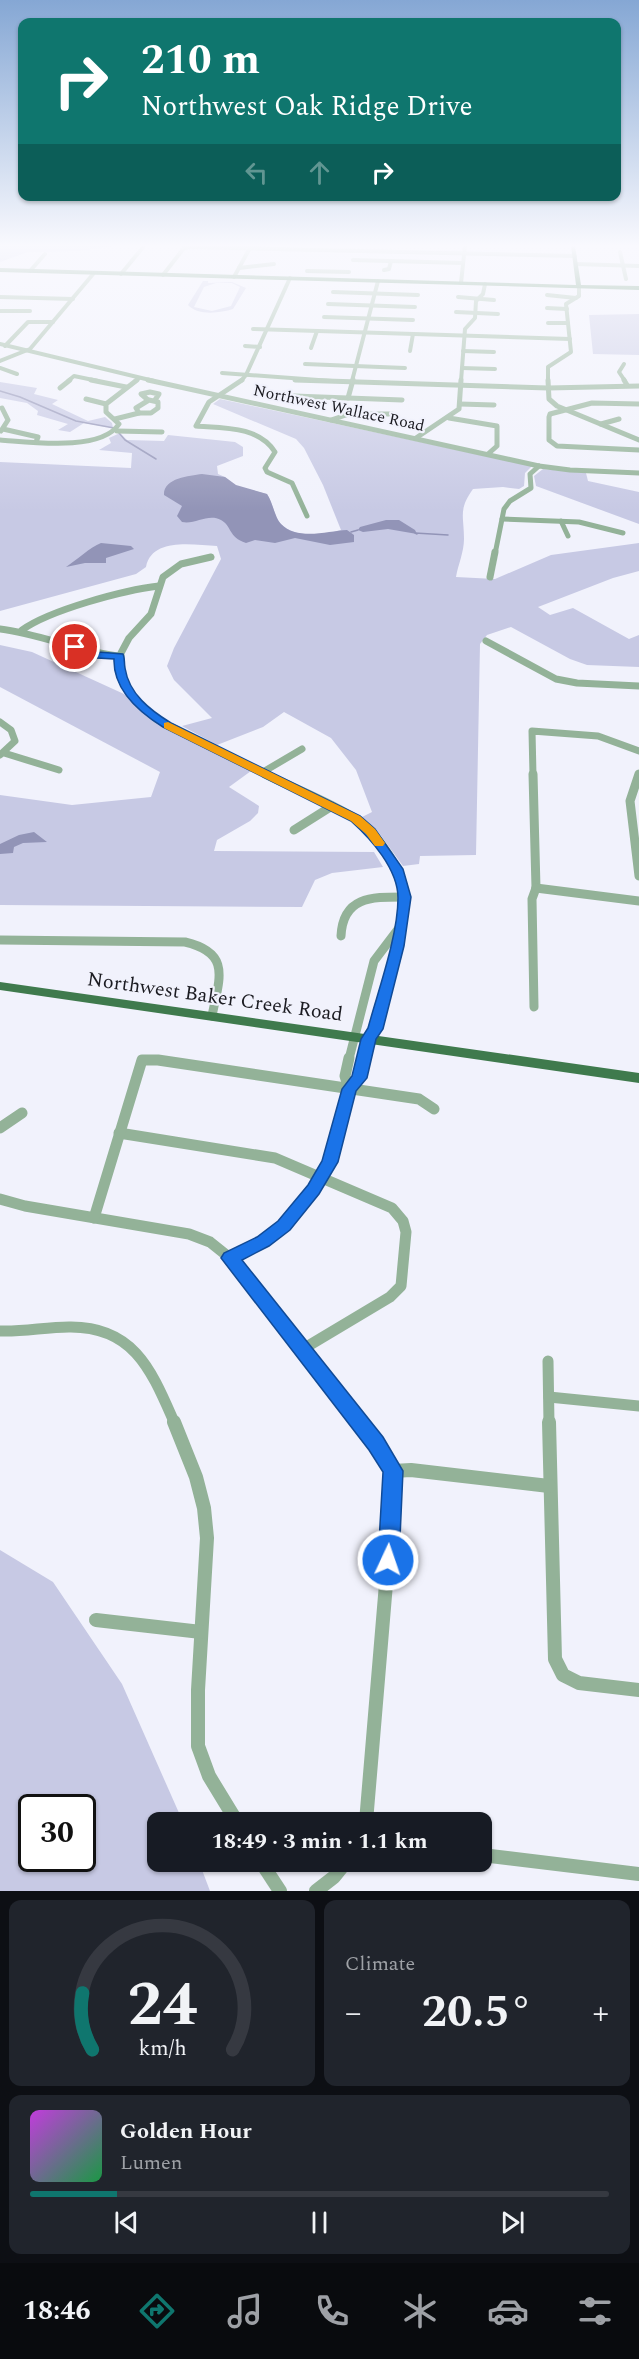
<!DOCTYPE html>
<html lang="en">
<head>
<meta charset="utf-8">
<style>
	body { margin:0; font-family:Spectral,serif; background:#20242c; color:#f1f3f6; height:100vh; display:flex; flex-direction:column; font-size:22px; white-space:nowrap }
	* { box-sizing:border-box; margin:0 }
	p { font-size:20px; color:#9ea1a6 }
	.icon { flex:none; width:33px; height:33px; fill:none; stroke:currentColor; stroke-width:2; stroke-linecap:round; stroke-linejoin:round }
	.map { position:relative; height:1891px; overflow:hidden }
	.details { display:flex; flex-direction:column; gap:9px; padding:9px; background:#0d0f14; flex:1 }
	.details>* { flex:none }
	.top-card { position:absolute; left:18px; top:18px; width:603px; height:183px; border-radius:12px; box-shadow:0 2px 4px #0004; background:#0f766e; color:#fff; overflow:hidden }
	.speed { position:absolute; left:18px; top:1794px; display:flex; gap:12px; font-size:30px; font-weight:700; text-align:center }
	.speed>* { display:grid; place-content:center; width:78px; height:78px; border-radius:50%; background:#171b24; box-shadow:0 2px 4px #0004; line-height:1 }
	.speed .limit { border:3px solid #111; border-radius:9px; background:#fff; color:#111 }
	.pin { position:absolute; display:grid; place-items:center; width:51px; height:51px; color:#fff; margin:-26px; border:3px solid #fff; border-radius:50%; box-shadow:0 2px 6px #0007 }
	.me { position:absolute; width:66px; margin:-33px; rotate:3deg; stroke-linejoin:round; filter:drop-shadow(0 0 4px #0008) }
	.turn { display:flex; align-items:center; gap:21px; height:126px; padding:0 24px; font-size:27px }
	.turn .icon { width:78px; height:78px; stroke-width:2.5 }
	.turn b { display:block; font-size:42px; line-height:51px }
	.lanes { display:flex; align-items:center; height:57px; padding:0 24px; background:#0003; justify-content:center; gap:30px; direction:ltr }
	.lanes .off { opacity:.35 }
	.big { font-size:45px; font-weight:700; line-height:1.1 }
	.details .tile { flex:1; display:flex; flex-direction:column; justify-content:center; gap:9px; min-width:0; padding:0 21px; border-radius:12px; background:#20242c }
	.details .dial { align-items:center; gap:0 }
	.dial svg { height:156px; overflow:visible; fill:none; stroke:#363941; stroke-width:7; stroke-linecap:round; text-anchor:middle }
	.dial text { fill:#f1f3f6; stroke:none }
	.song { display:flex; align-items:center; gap:18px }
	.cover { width:72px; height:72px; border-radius:9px; background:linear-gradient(135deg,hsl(290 70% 55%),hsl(140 70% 35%)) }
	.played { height:6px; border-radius:3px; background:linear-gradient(90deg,#0f766e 15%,#363941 15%) }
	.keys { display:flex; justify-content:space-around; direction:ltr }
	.heat { display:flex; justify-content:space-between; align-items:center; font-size:33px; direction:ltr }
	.details .tiles { flex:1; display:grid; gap:9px; grid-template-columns:1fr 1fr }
	.tile:last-child { grid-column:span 2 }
	.trip { position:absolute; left:147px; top:1812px; width:345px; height:60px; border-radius:12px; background:#171b24; box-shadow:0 2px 4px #0004; font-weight:700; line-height:60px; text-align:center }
	.dock { display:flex; height:96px; justify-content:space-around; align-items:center; background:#090b0e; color:#9ea1a6 }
	.dock .icon { width:42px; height:42px }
	.dock .on { color:#0f766e }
	.dock b { font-size:27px; color:#f1f3f6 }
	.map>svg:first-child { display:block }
	.green { fill:#c7c9e4; fill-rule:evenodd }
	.water { fill:#9294b7 }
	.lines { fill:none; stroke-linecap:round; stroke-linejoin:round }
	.stream { stroke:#9294b7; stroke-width:1.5 }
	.minor-far5 { stroke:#93b298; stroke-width:4 }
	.minor-far4 { stroke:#93b298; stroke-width:5 }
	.minor-far3 { stroke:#93b298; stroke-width:7 }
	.minor-far2 { stroke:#93b298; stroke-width:9 }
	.minor-far1 { stroke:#93b298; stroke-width:11 }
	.minor { stroke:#93b298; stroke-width:14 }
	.major { fill:#3f7a4d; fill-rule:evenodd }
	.route { fill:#1a73e8; stroke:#114b97; stroke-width:1.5 }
	.slow { fill:#f59e0b }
	.labels { text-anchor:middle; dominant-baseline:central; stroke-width:4.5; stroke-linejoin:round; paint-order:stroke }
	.far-street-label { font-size:16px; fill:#1b1b21; stroke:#f1f2fc }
	.street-label { font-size:20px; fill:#1b1b21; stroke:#f1f2fc }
</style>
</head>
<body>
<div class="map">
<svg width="639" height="1891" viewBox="0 0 639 1891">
	<rect width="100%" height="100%" fill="#f1f2fc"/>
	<g class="green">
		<path d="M0 246H116L79 251 28 252 0 262Z"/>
		<path d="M203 281H208V283L232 282 246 288 233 309C220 313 198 316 188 305ZM216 283H232L240 287 231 306 212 311 194 307 204 287Z"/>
		<path d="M639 314V355L593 354 589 315Z"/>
		<path d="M0 382 37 388 34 394 58 400 52 404 88 421 105 417 112 423 113 428 84 423 70 432 58 430 68 424 37 415 38 411 27 403 0 398Z"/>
		<path d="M220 399 532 466 525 473 524 486 519 489 503 487 473 489C458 510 464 516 464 539 464 552 458 565 456 577L495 579 551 555 639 543V571L613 578 538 607 550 615 573 608 629 639 639 635V667L587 665 570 659 511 627 487 635 480 644 476 855 420 856 419 864 403 866 376 829 362 817 372 812 356 770 331 738 284 712 263 727 217 745 182 726 212 718 174 680 167 666 174 648 221 559 217 546C193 545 152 537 146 567L136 574 0 611V462L131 468 132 453 99 450 111 443 109 438 120 433 127 440 164 441 168 435 235 442 243 447V456L217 466 218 474 225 477 236 486 267 494C273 503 274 517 281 524 293 538 326 535 341 530L323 485 304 448 296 439 213 404Z"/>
		<path d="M543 469 586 473 588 481 639 492V524L536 486 534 476Z"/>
		<path d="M0 645 32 652 124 694 142 712 251 771 229 787 259 806 258 813 250 821 217 840 214 851 374 852 383 867 332 873 315 880 302 907 0 905V795L72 805 151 797 160 772 0 687Z"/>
		<path d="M0 1550 53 1582 122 1684 183 1822H158V1862H199L210 1891H0ZM32 1808H82V1858H32Z"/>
	</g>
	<g class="water">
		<path d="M202 474 225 477 236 485 267 494C273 503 275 518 281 524 297 541 328 531 347 530L354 535V542L330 545 295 538 275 543 255 540 246 543C228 537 232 526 221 520 208 513 195 525 182 522L177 516 182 506 164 495C163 478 189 476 202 474Z"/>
		<path d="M386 520H399L415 530 417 534 388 529 363 532 358 530 360 527Z"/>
		<path d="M101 543 131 546 134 549 106 558V563H85L66 567C77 560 90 547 101 543Z"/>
		<path d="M34 832 47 842 23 843 14 847 13 853 0 854V844L19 835Z"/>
	</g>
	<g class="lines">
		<g class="stream">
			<path d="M0 391 20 397 76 421 114 428"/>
			<path d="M119 433 125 440 156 459"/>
			<path d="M351 532 358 530"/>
			<path d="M417 534 415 533 448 535"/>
		</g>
		<g class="minor-far5">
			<path d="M620 252 626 279"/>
			<path d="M353 260 463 263"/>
			<path d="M576 264 639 266"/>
			<path d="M239 268 274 264"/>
			<path d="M384 270 389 269 391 261"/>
			<path d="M30 271 45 254"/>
			<path d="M307 271 349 272"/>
			<path d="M121 274 144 246"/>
			<path d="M163 275 184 248 189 247 575 256"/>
			<path d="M234 277 251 246"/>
			<path d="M461 283 465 246"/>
			<path d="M333 292 418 295"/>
			<path d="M547 295 576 298"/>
			<path d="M0 297 73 299"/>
			<path d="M458 297 494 300"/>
			<path d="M328 304 415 307"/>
			<path d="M547 308 567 309"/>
			<path d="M0 311H30"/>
			<path d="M456 312 498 314"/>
			<path d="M324 317 413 320"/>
			<path d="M548 323H568"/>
			<path d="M253 329 570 339"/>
			<path d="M0 344 154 381"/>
			<path d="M5 346 28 322H53"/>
			<path d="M245 346 260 347"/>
			<path d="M311 348 317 331"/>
			<path d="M410 351 413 334"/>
			<path d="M463 351 494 352"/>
			<path d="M0 361 30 349 94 273"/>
			<path d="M305 364 405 368"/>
			<path d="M624 364 619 372 625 381"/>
			<path d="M0 368 17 374"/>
			<path d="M462 368 495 369"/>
			<path d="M222 373 332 381"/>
			<path d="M68 381 74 376 98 381"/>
			<path d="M135 381 139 378"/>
			<path d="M241 381 246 375 290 278"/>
			<path d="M352 381 378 281"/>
			<path d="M461 381 465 329 475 318 476 301 483 294 485 284"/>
			<path d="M548 381V367L571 352 566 304 579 296V287"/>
		</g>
		<g class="minor-far4">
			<path d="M91 380 126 387"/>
			<path d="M148 380 539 466 570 470 639 473"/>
			<path d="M242 380 209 402 196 426C223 428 259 426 275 452L265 468 267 472 292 483 307 516"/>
			<path d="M295 380 548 388 639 386"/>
			<path d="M548 380 549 399 557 406 639 440"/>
			<path d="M624 380 627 385"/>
			<path d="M60 388 70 380"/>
			<path d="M294 396 402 400"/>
			<path d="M348 398 353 380"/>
			<path d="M86 399 106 404"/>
			<path d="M148 400 141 394 150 392 159 394 155 400"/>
			<path d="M149 400 158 402V408L151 413H139L136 408Z"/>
			<path d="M460 404 494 405"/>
			<path d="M639 404 592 403 550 414 549 417V440L557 446 639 450"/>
			<path d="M449 418 497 426V446L488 454"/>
			<path d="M115 419 139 413"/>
			<path d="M331 420 349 414H392"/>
			<path d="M601 424 619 419"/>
			<path d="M3 429 38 437 36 442"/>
			<path d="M1 431 8 420 2 408"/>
			<path d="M117 431 162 432"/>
			<path d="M416 438 459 409 461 380"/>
			<path d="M0 440C30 442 101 452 119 424L106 412V404L137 380"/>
			<path d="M502 519 579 522 623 533"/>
			<path d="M561 521 568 536"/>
			<path d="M495 554 504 509 510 501 531 488 530 474 539 466"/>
		</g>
		<g class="minor-far3">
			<path d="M211 557 181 564 163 577 151 614 129 638 121 653V675L131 695 156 719 268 775"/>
			<path d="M490 577 495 552"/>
			<path d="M0 629C41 634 79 652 120 656"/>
			<path d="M22 630C50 610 124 590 159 586"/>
			<path d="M486 641 556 679 577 683 639 686"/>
			<path d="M0 722 11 730 15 741 0 755"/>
			<path d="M4 753 59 770"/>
			<path d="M263 772 302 749"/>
			<path d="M533 775 532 731 598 736 639 751"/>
		</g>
		<g class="minor-far2">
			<path d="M265 774C293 788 330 802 356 819 376 832 406 874 405 899 403 943 386 987 375 1029L369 1039 364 1059"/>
			<path d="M533 774 536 888"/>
			<path d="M639 774 630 801 639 876"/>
			<path d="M294 830 332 806"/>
			<path d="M536 888 639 901"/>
			<path d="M341 936C343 896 372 897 405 897"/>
			<path d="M0 940 185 942C232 953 219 979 212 1016"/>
			<path d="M534 1007 532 899 536 888"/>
			<path d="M349 1059 374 961 399 928"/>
		</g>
		<g class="minor-far1">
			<path d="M349 1089 345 1076 349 1058"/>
			<path d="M0 1128 22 1113"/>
			<path d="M119 1133 275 1158 392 1208 403 1221 406 1232 401 1286 390 1297 303 1349"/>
			<path d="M0 1199 25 1206 189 1234 210 1242 230 1258 361 1424"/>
			<path d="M94 1218 142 1060H158L419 1099 434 1109"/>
			<path d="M230 1258 274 1234 314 1189 330 1162 349 1089 359 1078 364 1058"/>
			<path d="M0 1331C23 1332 46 1327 69 1327 135 1326 152 1372 175 1424"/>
			<path d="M548 1361 549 1424"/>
			<path d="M549 1397 639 1406"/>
		</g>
		<g class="minor">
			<path d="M174 1422 196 1477 204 1508 207 1538 198 1690V1746L209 1776 237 1822"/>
			<path d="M360 1422 393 1471 388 1560 366 1822"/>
			<path d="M549 1422 555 1659 563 1675 579 1683 639 1690"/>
			<path d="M393 1471 411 1470 549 1486"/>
			<path d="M96 1620 201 1632"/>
			<path d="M482 1855 639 1874"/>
			<path d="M261 1862 280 1891"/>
			<path d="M316 1891 334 1877 346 1862"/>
		</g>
		<g class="major">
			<path d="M571 246H575L581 285 639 286V290L0 272V268L576 285Z"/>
			<path d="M0 982 639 1073V1083L0 990Z"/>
		</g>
	</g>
	<linearGradient id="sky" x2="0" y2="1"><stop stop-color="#85a7d4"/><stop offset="0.48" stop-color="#f9f9fe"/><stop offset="1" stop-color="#f9f9fe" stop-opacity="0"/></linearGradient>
	<rect width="639" height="511" fill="url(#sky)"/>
	<path class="route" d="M75 644 98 652 123 654C125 658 124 663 125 668 129 694 150 710 171 723L360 816 375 829 403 869 411 897 404 946 383 1029 376 1039 367 1078 356 1091 338 1162 319 1194 290 1230 269 1246 242 1260 383 1437 403 1471 399 1560 396 1567 388 1570 381 1567 378 1560 383 1472 369 1450 221 1258 224 1253 257 1237 278 1221 308 1185 322 1161 342 1089 352 1076 361 1039 368 1028C378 991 398 936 398 898 398 869 371 839 351 821L163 727C139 712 113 690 114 659L97 658 71 650V645Z"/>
	<path class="slow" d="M168 722 360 816 375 829 385 843 383 846H375L366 834 351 821 164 728V723Z"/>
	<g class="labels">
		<g class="far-street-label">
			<text transform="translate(339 408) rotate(12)">Northwest Wallace Road</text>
		</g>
		<g class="street-label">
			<text transform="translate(215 997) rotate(8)">Northwest Baker Creek Road</text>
		</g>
	</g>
</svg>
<div class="speed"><div class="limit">30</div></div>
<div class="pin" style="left:75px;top:647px;background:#d93025"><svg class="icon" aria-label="arrive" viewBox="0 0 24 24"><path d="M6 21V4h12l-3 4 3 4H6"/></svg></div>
<svg class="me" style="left:388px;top:1560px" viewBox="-20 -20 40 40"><circle r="17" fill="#1a73e8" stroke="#fff" stroke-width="3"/><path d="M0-11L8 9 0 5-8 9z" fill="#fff"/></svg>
<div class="trip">18:49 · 3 min · 1.1 km</div>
<div class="top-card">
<div class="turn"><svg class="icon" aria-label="right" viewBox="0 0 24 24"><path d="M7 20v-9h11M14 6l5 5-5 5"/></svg><div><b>210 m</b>Northwest Oak Ridge Drive</div></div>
<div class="lanes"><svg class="icon off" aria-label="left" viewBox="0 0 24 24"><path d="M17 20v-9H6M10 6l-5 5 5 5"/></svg><svg class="icon off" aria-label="ahead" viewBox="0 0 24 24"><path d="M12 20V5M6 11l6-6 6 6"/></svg><svg class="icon" aria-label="right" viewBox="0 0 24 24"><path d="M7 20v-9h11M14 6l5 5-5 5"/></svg></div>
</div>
</div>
<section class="details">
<div class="tiles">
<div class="tile dial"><svg viewBox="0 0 100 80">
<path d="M14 69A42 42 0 1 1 86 69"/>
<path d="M14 69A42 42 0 0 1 9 40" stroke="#0f766e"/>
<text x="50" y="56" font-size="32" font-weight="700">24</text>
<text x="50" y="72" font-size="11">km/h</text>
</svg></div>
<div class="tile"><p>Climate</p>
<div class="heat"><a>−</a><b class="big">20.5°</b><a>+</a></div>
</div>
<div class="tile">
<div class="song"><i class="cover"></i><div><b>Golden Hour</b><p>Lumen</p></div></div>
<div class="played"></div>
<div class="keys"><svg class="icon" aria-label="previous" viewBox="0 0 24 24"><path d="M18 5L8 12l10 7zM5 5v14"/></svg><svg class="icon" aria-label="pause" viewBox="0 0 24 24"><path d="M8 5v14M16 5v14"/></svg><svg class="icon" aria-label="next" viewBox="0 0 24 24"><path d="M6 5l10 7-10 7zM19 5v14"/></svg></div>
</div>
</div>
</section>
<nav class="dock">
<b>18:46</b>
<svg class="icon on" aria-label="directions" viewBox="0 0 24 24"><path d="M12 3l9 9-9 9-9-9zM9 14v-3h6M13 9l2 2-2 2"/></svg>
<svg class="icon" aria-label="music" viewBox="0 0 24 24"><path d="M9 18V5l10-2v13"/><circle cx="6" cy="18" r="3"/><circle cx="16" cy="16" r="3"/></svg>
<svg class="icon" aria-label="phone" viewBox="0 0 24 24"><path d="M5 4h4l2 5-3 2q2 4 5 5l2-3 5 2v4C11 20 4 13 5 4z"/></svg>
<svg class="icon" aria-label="climate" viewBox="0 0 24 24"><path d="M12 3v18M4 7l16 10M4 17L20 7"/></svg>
<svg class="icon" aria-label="car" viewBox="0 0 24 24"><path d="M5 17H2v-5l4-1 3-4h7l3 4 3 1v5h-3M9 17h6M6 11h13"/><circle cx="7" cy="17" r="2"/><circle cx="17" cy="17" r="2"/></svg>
<svg class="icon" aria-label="filters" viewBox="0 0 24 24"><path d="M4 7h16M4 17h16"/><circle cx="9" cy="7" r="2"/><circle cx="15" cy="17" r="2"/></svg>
</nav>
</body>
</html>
